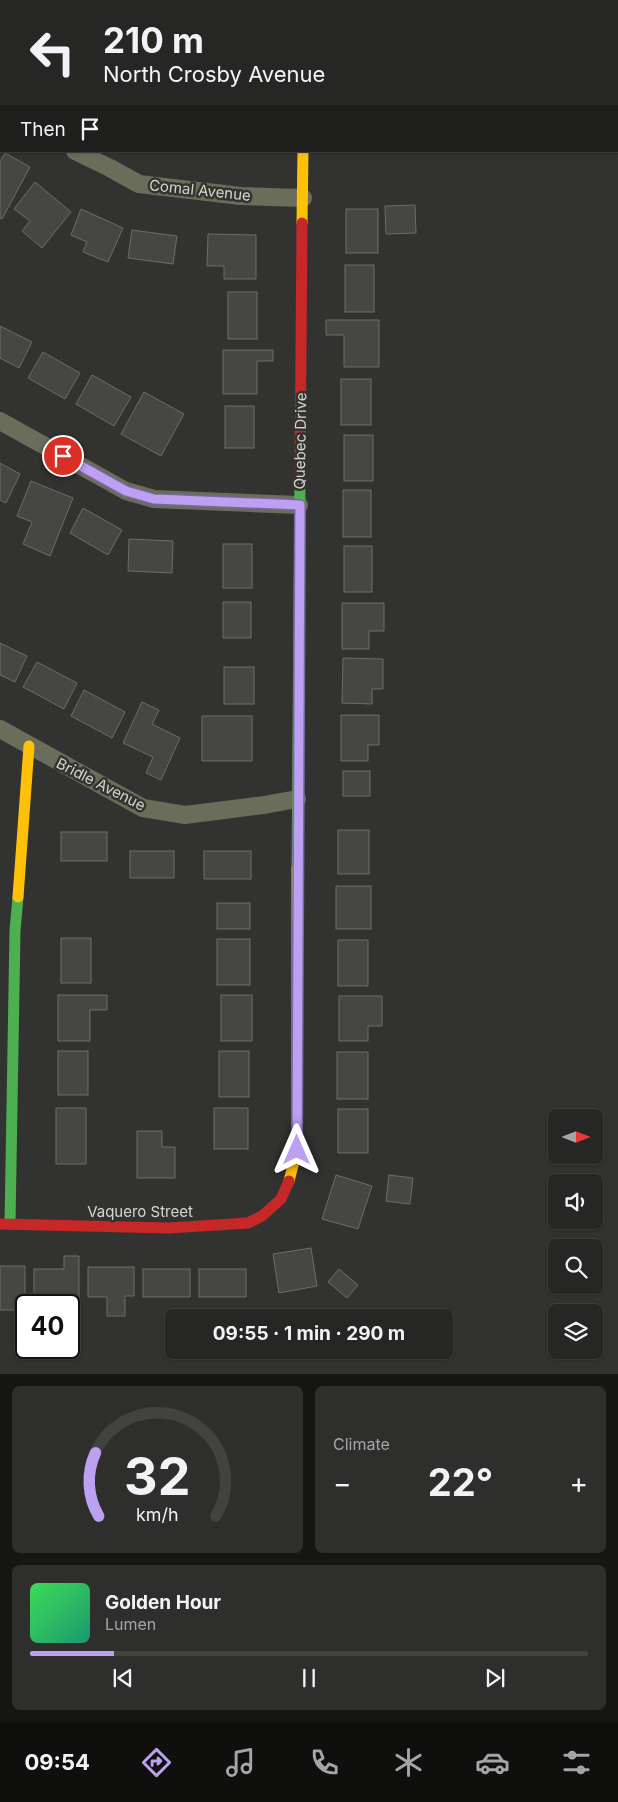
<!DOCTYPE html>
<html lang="en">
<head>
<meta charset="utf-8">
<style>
	body { margin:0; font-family:Inter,sans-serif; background:#2e2e2c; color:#f1f3f6; height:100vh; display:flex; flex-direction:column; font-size:19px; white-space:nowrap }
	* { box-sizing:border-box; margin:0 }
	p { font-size:16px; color:#a4a5a6 }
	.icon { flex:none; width:28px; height:28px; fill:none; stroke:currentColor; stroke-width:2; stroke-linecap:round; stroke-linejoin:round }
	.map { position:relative; height:1374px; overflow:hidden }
	.sheet { display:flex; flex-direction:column; gap:12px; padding:12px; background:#151514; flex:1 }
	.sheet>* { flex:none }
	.guide { position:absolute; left:0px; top:0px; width:619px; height:152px; box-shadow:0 1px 4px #0004,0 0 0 1px #424341; background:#262624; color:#f1f3f6; overflow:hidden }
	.needle { width:32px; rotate:90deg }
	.fabs { position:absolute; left:548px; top:1109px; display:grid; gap:10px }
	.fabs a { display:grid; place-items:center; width:55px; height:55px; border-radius:8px; background:#262624; box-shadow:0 1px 4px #0004,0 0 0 1px #424341; font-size:25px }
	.speed { position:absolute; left:15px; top:1294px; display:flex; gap:10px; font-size:25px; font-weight:700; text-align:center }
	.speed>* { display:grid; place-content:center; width:65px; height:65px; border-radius:50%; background:#262624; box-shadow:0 1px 4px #0004,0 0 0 1px #424341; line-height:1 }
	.speed .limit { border:2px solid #111; border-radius:8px; background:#fff; color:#111 }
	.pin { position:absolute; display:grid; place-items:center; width:42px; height:42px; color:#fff; margin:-21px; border:2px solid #fff; border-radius:50%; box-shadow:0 1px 5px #0007 }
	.me { position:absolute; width:55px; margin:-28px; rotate:0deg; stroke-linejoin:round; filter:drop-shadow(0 0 4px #0008) }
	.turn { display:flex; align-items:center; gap:18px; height:105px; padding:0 20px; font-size:22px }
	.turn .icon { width:65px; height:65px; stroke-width:2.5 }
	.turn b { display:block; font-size:35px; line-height:42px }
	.then { display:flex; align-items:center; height:48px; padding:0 20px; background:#0003; gap:10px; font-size:19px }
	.big { font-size:38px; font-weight:700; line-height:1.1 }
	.sheet .tile { flex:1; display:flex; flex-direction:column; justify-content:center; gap:8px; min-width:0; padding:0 18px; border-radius:8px; background:#2e2e2c }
	.sheet .dial { align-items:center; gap:0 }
	.dial svg { height:130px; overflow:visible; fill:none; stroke:#424341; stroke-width:7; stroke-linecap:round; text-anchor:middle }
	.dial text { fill:#f1f3f6; stroke:none }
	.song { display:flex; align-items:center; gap:15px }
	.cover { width:60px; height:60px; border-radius:8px; background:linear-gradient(135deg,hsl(130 70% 55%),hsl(160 70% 35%)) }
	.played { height:5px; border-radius:2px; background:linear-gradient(90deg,#bca0f2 15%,#424341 15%) }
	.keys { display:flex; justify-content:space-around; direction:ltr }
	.heat { display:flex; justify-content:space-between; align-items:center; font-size:28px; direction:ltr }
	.sheet .tiles { flex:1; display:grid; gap:12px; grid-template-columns:1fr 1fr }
	.tile:last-child { grid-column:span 2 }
	.trip { position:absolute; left:165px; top:1309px; width:288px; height:50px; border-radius:8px; background:#262624; box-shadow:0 1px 4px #0004,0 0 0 1px #424341; font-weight:700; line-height:50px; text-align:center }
	.menu { display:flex; height:80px; justify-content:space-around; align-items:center; background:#0f0f0e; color:#a4a5a6 }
	.menu .icon { width:35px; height:35px }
	.menu .active { color:#bca0f2 }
	.menu b { font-size:22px; color:#f1f3f6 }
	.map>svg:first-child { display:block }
	.building { fill:#464745; stroke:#6c6d6b }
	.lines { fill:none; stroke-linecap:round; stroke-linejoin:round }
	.street { stroke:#6a6d5a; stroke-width:18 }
	.fast { stroke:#4caf50; stroke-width:11 }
	.slow { stroke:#ffc107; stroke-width:11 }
	.jam { stroke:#c62828; stroke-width:11 }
	.route-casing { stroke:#7a689d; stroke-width:12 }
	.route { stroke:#bca0f2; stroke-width:9 }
	.labels { text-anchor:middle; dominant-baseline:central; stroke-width:5; stroke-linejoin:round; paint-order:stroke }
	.street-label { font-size:15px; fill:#d4d4d1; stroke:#33342f }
</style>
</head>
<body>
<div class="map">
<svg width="618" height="1375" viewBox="0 0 618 1375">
	<rect width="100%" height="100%" fill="#323330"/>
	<g class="building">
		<rect x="71" y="0" width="51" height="1"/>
		<rect x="234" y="0" width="27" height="1"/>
		<rect x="352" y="0" width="29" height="1"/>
		<path d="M5 153 30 167 2 219 0 218V162Z"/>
		<path d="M35 182 71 212 42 248 22 231 30 221 14 209Z"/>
		<path d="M415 205 416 233 386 234 385 206Z"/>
		<path d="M81 209 123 228 108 262 83 252 87 242 71 235Z"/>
		<rect x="346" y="209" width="32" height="44"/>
		<path d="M132 230 177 236 173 264 128 258Z"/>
		<path d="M208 234 256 235V279H224V266H207Z"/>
		<rect x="345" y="265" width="29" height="47"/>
		<rect x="228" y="292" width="29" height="47"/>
		<path d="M326 320H379V367H344V335H326Z"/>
		<path d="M0 326 32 342 19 368 0 358Z"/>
		<path d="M223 350H273V361H257V394H223Z"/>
		<path d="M43 352 80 373 65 399 28 378Z"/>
		<path d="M92 375 131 397 114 426 76 404Z"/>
		<rect x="341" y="379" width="30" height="46"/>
		<path d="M144 392 184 414 161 456 121 434Z"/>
		<rect x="225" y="406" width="29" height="42"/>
		<rect x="344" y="435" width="29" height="46"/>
		<path d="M0 463 20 474 6 503 0 500Z"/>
		<path d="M31 481 73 498 50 556 23 544 32 522 17 516Z"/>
		<rect x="343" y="490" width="28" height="47"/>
		<path d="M83 508 122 530 108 555 70 533Z"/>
		<path d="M129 539 173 541 172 573 128 571Z"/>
		<rect x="223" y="544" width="29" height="44"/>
		<rect x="344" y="546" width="28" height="46"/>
		<rect x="223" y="602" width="28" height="36"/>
		<path d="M342 603H384V631H369V649H342Z"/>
		<path d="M0 643 27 656 15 682 0 675Z"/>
		<path d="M343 658 383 659V689H372V704L342 703Z"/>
		<path d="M37 662 77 683 64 709 23 687Z"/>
		<rect x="224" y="667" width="30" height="37"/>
		<path d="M84 690 125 712 112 738 71 716Z"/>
		<path d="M142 702 159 710 152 724 180 738 161 780 146 773 153 757 123 743Z"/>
		<path d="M341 715H379V745H368V761H341Z"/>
		<rect x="202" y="716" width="50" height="45"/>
		<rect x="343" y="771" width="27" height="25"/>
		<rect x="338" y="830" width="31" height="44"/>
		<rect x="61" y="832" width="46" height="29"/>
		<rect x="130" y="851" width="44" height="27"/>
		<rect x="204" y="851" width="47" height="28"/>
		<rect x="336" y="886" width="35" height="43"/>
		<rect x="217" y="903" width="33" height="26"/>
		<rect x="61" y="938" width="30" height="45"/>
		<rect x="217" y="939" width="33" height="46"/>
		<rect x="338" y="940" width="30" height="46"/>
		<path d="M58 995H107V1010H90V1041H58Z"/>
		<rect x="221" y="995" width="31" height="46"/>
		<path d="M339 996H382V1026H368V1041H339Z"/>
		<rect x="58" y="1051" width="30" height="44"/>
		<rect x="219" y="1051" width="30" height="46"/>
		<rect x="337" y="1052" width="31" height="47"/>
		<rect x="56" y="1108" width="30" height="56"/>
		<rect x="214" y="1108" width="34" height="41"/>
		<rect x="338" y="1109" width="30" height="44"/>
		<path d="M137 1131H162V1147H175V1178H137Z"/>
		<path d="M336 1175 372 1186 358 1229 322 1219Z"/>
		<path d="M389 1175 413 1178 410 1204 386 1201Z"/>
		<path d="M311 1248 317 1286 279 1293 273 1254Z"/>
		<path d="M64 1256H79V1299H73V1315H69V1305H50V1297H34V1269H64Z"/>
		<rect x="0" y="1266" width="25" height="44"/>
		<path d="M88 1267H134V1296H125V1316H107V1297H88Z"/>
		<rect x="143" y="1269" width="47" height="28"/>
		<rect x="199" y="1269" width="47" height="28"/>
		<path d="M339 1269 358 1285 347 1298 328 1282Z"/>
	</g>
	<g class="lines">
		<g class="street">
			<path d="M18 0V1"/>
			<path d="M308 1V0"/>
			<path d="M0 116 1 117"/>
			<path d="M75 151 110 168 139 184 241 196 303 198"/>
			<path d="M0 421 126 491 154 499 299 505"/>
			<path d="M0 729 143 808 185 815 264 805 297 799"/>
		</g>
		<g class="fast">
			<path d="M297 869 300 478"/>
			<path d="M10 1224 15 931 18 897"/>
		</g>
		<g class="slow">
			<path d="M302 223 303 151"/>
			<path d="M18 897 29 746"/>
			<path d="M289 1181 297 1150V869"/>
		</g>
		<g class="jam">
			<path d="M300 478 302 223"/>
			<path d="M0 1224 169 1228 248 1223 262 1216 281 1199 289 1181"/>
		</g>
	</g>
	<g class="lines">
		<g class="route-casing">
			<path id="route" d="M63 456 126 491 154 499 300 505 297 1150"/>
		</g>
		<use href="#route" class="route"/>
	</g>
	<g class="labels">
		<g class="street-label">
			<text transform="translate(200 190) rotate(6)">Comal Avenue</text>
			<text transform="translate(300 441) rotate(-89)">Quebec Drive</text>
			<text transform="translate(101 784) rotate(27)">Bridle Avenue</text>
			<text x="140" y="1211">Vaquero Street</text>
		</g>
	</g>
</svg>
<div class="fabs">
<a><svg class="needle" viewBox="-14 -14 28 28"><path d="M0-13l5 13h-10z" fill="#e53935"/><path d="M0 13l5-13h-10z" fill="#a4a5a6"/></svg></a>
<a><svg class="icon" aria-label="sound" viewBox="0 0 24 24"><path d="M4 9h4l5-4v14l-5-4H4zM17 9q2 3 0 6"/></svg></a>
<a><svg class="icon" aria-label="search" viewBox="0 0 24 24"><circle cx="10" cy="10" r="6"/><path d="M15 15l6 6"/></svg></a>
<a><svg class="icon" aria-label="layers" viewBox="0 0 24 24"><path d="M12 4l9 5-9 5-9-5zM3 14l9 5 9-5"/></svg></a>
</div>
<div class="speed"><div class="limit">40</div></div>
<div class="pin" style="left:63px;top:456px;background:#d93025"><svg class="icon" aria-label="arrive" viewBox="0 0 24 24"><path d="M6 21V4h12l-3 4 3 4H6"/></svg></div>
<svg class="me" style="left:297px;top:1150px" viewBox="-20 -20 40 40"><path d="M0-17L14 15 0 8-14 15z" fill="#bca0f2" stroke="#fff" stroke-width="4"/></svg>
<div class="trip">09:55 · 1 min · 290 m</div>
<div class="guide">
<div class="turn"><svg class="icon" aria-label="left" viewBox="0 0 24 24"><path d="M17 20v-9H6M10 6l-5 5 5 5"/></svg><div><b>210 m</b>North Crosby Avenue</div></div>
<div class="then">Then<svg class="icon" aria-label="arrive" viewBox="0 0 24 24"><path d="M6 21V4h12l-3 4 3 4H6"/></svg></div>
</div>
</div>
<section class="sheet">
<div class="tiles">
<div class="tile dial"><svg viewBox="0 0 100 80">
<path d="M14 69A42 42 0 1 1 86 69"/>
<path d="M14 69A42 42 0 0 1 12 30" stroke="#bca0f2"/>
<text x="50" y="56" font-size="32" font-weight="700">32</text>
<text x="50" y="72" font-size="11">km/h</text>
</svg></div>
<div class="tile"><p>Climate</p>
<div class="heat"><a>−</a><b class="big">22°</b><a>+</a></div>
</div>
<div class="tile">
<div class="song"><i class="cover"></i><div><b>Golden Hour</b><p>Lumen</p></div></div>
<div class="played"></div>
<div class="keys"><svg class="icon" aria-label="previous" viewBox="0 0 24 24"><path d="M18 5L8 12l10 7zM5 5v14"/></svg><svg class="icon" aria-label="pause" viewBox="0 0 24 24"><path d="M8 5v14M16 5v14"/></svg><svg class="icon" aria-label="next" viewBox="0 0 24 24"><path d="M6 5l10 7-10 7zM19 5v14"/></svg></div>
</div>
</div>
</section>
<nav class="menu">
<b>09:54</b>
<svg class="icon active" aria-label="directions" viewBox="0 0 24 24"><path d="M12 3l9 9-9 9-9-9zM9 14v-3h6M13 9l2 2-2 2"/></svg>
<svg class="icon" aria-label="music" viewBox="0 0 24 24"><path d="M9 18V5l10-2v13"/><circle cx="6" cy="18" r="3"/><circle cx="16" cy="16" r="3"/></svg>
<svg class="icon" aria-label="phone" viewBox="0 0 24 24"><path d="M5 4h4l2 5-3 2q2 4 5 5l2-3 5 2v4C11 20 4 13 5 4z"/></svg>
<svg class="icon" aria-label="climate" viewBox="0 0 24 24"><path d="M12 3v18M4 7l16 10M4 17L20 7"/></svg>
<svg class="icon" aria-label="car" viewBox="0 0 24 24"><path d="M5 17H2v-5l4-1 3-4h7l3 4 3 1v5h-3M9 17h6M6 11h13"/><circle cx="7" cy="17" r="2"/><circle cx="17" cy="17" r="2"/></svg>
<svg class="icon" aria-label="filters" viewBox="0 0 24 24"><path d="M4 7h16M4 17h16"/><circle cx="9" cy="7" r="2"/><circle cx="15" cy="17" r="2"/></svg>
</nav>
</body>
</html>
